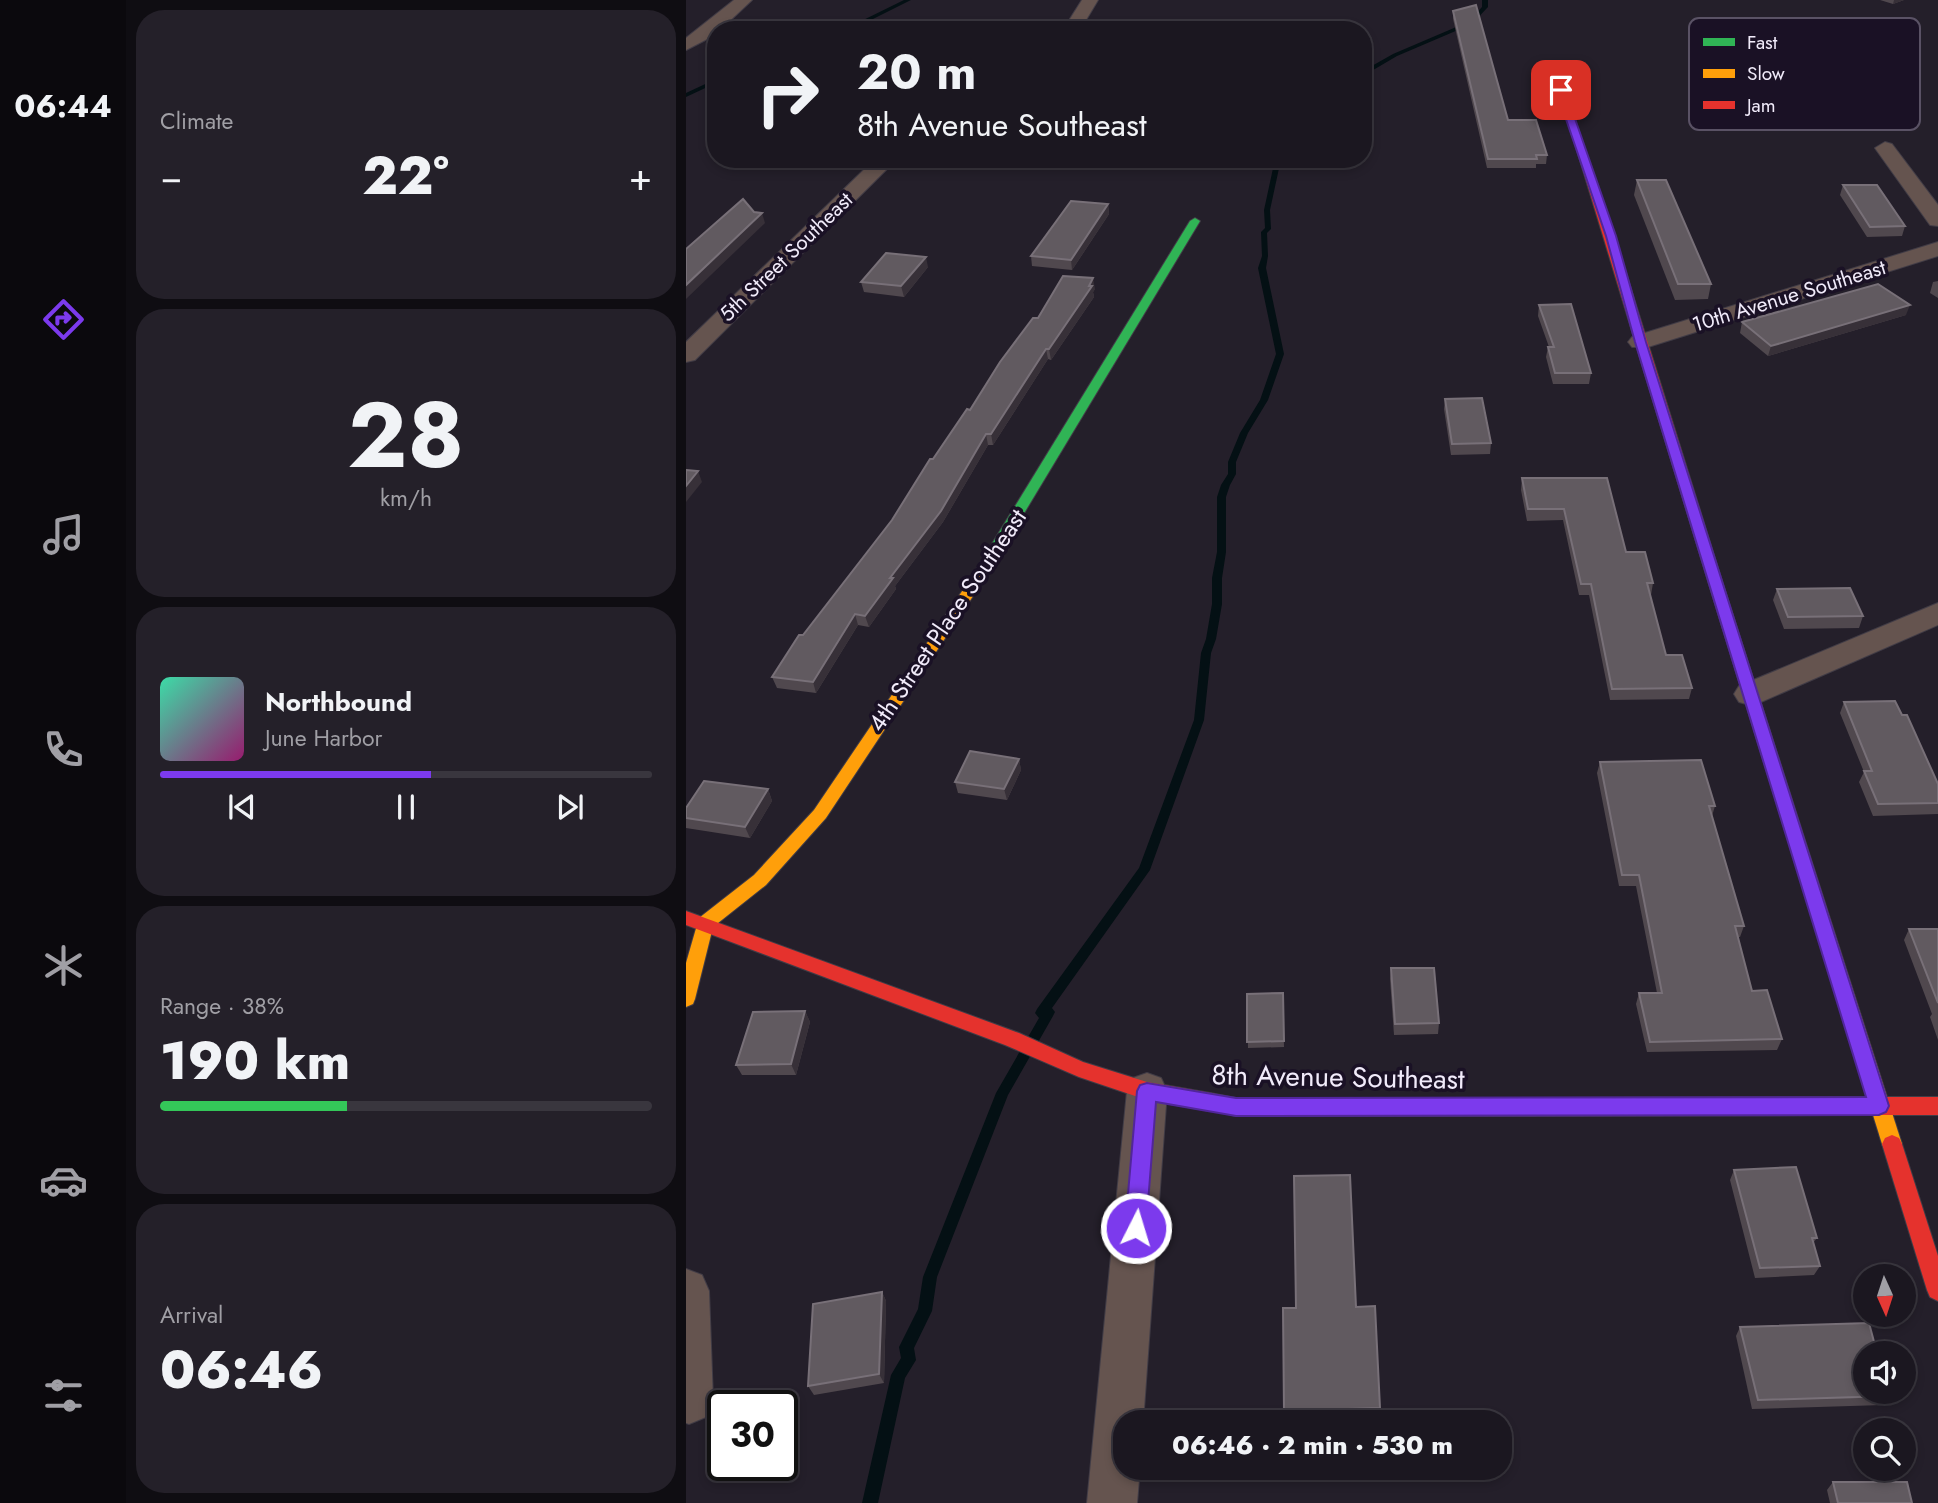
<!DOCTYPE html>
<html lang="en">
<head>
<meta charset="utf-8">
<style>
	body { margin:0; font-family:Jost,sans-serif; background:#242029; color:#f1f3f6; height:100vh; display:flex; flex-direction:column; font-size:26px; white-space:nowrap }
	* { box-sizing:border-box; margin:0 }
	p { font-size:23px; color:#a09fa5 }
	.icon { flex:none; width:38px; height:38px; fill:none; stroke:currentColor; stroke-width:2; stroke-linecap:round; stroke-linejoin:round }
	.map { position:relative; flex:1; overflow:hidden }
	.sheet { display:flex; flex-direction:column; gap:10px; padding:10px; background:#0f0d12; width:560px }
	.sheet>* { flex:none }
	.hud { position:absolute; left:21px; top:21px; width:665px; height:147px; border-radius:28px; box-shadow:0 4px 10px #0003,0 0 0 2px #39363e; background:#1b1720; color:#f1f3f6; overflow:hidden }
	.needle { width:46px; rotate:177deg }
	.buttons { position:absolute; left:1167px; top:1264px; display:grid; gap:14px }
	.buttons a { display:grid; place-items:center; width:63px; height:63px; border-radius:50%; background:#1b1720; box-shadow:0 4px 10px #0003,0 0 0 2px #39363e; font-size:35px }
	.speed { position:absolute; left:21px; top:1390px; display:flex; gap:14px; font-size:35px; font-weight:700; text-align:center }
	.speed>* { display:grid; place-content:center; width:91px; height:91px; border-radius:50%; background:#1b1720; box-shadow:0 4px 10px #0003,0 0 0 2px #39363e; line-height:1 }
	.speed .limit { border:4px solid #111; border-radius:10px; background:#fff; color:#111 }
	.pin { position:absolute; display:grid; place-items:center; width:60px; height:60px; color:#fff; margin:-30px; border-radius:14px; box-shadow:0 4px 10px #0006 }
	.me { position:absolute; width:77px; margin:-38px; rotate:5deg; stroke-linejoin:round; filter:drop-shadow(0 0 5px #0008) }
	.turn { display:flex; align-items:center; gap:24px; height:147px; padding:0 35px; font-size:32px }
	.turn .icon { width:91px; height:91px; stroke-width:2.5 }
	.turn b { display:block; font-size:49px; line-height:60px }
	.big { font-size:52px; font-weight:800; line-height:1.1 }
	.sheet .tile { flex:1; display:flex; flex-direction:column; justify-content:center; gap:10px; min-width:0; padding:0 24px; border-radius:28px; background:#242029 }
	.sheet .dial { align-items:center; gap:0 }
	.dial b { font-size:91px; line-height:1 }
	.song { display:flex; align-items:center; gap:21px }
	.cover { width:84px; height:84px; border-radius:10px; background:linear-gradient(135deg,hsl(160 70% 55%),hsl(320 70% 35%)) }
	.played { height:7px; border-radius:4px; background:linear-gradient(90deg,#7c3aed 55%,#39363e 55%) }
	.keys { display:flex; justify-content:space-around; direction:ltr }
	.heat { display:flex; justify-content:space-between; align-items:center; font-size:38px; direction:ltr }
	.charge { height:10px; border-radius:5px; background:linear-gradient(90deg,#34c759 38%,#39363e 0) }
	.trip { position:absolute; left:427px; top:1410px; width:399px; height:70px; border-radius:28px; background:#1b1720; box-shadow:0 4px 10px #0003,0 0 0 2px #39363e; font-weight:800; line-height:70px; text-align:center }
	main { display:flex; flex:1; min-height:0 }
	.tabs { display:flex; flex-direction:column; width:126px; justify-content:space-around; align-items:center; background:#0b090d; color:#a09fa5 }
	.tabs .icon { width:49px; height:49px }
	.tabs .active { color:#7c3aed }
	.tabs b { font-size:32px; color:#f1f3f6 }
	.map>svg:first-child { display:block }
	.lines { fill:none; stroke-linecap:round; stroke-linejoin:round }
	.stream { fill:#041014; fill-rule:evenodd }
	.street-casing { stroke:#413c46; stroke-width:2 }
	.fast-casing { stroke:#413c46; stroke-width:2 }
	.slow-casing { stroke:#413c46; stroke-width:2 }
	.jam-casing { stroke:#413c46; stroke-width:2 }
	.street { fill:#65544f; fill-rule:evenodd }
	.fast { fill:#30b455; fill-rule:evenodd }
	.slow { fill:#ff9f0a; fill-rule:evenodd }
	.jam { fill:#e5322d; fill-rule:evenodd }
	.wall { fill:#50484e }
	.shaded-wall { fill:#373038 }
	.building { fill:#615a60; stroke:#787078; stroke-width:2 }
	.route { fill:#7c3aed; stroke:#51269a; stroke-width:2 }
	.labels { text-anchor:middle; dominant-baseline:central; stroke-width:7; stroke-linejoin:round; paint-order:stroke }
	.far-street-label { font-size:21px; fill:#f1ebfa; stroke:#1a1125 }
	.street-label { font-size:24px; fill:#f1ebfa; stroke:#1a1125 }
	.near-street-label { font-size:28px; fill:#f1ebfa; stroke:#1a1125 }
	.key { fill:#1a1125; stroke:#5a5265; stroke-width:2 }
	.key-label { font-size:19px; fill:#f1ebfa }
</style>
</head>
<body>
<main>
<nav class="tabs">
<b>06:44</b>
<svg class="icon active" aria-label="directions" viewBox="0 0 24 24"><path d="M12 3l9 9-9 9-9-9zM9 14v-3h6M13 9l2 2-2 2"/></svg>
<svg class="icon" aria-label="music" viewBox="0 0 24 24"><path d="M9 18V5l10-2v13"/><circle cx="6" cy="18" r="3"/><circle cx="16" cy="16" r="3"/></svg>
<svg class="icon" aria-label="phone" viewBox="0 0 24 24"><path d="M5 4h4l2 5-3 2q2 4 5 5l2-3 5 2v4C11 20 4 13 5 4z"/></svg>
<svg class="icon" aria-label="climate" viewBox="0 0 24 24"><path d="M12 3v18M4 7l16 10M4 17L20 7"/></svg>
<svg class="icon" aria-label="car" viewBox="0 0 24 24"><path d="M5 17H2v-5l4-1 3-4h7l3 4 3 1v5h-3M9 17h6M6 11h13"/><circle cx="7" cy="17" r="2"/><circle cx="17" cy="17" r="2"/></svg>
<svg class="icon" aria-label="filters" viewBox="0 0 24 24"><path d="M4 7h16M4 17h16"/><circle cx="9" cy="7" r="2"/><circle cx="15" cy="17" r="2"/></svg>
</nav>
<section class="sheet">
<div class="tile"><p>Climate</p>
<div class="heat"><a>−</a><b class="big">22°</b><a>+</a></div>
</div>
<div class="tile dial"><b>28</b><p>km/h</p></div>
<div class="tile">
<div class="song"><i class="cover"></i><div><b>Northbound</b><p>June Harbor</p></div></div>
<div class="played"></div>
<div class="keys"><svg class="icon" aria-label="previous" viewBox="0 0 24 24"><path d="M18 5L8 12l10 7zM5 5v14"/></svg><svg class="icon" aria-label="pause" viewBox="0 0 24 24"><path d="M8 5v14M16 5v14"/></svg><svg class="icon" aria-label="next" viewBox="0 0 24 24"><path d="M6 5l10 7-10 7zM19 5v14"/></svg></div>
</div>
<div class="tile"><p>Range · 38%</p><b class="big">190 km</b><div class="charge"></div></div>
<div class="tile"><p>Arrival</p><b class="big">06:46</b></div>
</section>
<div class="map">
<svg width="1252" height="1503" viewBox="0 0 1252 1503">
	<rect width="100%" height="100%" fill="#241f2a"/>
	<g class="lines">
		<g class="stream">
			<path d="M218 0H225L165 30H157Z"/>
			<path d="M796 0H802V7L786 24 711 56 677 76V71L707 54 782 22 796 7Z"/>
			<path d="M30 79V83L0 97V93Z"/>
			<path d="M589 159H595L584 210 585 229 581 233 582 256 580 268 598 354 582 400 562 433 550 462V474L544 485 540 497V552L536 578V604L530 639 525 653 518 720 464 870 366 1008 369 1012 367 1016 322 1095 251 1277 246 1311 228 1348 230 1360 219 1378 192 1503H176L205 1375 215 1358 213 1347 232 1309 237 1277 310 1093 353 1018 349 1013 351 1009 453 868 508 720 515 653 520 639 526 604V578L531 552V497L535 485 542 474V462L554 433 574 400 590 354 572 268 576 256 575 232 579 228 578 210Z"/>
		</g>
		<g class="street-casing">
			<g id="street">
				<path d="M48 0H66L34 30H30L29 35 0 50V38Z"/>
				<path d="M396 0H412L394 30H377Z"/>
				<path d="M1199 142 1206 144 1252 205V226L1244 225 1189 148Z"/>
				<path d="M189 159H211L9 360 0 362V342Z"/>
				<path d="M1252 242V256L962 347H946L942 342 946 337Z"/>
				<path d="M1252 603V625L1075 702 1064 705 1053 702 1048 694 1053 686Z"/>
				<path d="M461 1073 475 1078 481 1091 457 1423H439V1468H454L451 1503H401L441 1091 447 1078Z"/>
				<path d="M0 1269 16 1275 23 1291 27 1400 20 1417 3 1424 0 1423Z"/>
			</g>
		</g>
		<g class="fast-casing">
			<g id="fast">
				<path d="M509 218 514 221 299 578 297 581H287L285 578 504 221Z"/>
				<path d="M1150 1097 1157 1100 1160 1106 1157 1112 1150 1115 823 1116 816 1113 813 1107 816 1101 823 1098Z"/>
			</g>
		</g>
		<g class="slow-casing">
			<g id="slow">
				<path d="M292 574 299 578 140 818 80 885 27 927 9 999 7 1004 0 1007V963L13 918 68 875 128 810 287 575Z"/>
				<path d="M1029 577 1036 581 1216 1144 1213 1150 1206 1153 1199 1150 1196 1144 1022 581Z"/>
				<path d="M524 1093 550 1098H823L830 1101 833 1107 830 1113 823 1116H550L517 1108 514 1102 517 1096Z"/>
			</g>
		</g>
		<g class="jam-casing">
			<g id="jam">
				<path d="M872 88 879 90 940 273 1036 581 1034 584 1029 585 1022 581Z"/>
				<path d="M0 911 333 1033 397 1062 461 1082 524 1093 531 1096 534 1102 531 1108 524 1111 461 1100 393 1077 319 1045 0 925Z"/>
				<path d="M1150 1097H1252V1115H1150L1143 1112 1140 1106 1143 1100Z"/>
				<path d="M1206 1135 1213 1138 1216 1144 1252 1256V1301L1244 1297 1241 1290 1196 1144 1199 1138Z"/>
			</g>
		</g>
		<use href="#street" class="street"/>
		<use href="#fast" class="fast"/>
		<use href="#slow" class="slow"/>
		<use href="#jam" class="jam"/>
	</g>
	<g class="wall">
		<path d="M1194 0H1218L1207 4Z"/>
		<path d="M767 11 822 120 861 155 860 164H850V168H801L767 19Z"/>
		<path d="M951 180 1025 284 1022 299 989 300 948 195Z"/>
		<path d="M1157 185 1219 226 1216 236 1181 237 1154 195Z"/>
		<path d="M422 204 423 214 386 270 346 266 345 256Z"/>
		<path d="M242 267 218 297 178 292 175 282Z"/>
		<path d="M1252 281V298L1244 293 1247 282Z"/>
		<path d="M409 289 407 292 408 297 365 360 362 359 307 445H302L257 522 209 586 210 589 183 627 172 625 130 693 91 688 86 677 117 635 206 520 247 459 352 318Z"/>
		<path d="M853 305 905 373 903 384H867L860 357 862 347H863L852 316Z"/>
		<path d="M1220 315 1082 356 1054 333 1056 322Z"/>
		<path d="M759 399 805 443 804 454 765 455 758 409Z"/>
		<path d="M836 478 940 552 967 583 965 595H964L980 655 1006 688 1003 699 924 700 903 595H893L877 520 841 521 835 490Z"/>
		<path d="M1091 589 1177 616 1173 628 1098 629 1087 600Z"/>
		<path d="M1158 702 1216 715 1252 784V814L1187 816 1173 782 1178 772 1154 713Z"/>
		<path d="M333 759 335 770 321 800 272 793 269 782Z"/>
		<path d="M914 762 1029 806 1026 816 1058 926 1054 937H1052L1066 991 1096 1039 1091 1050 961 1052 950 1004 953 993H971L950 886H933L911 773Z"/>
		<path d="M82 789 86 801 64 838 0 828V808Z"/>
		<path d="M1223 929H1252V1040L1244 1017 1246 1014 1218 940Z"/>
		<path d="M705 968 753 1023 752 1034 708 1035 704 979Z"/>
		<path d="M597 993 598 1047 562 1048 561 994Z"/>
		<path d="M119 1011 124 1022 110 1075H56L50 1065Z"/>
		<path d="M1048 1170 1131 1238 1127 1243 1134 1266 1128 1275 1069 1278 1044 1180Z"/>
		<path d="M196 1292 200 1301 198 1383 128 1395 122 1386Z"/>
		<path d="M597 1308 694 1408 693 1417 599 1419Z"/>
		<path d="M1054 1327 1204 1396 1197 1405 1066 1409 1050 1336Z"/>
		<path d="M1147 1482 1226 1503H1144L1141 1490Z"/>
	</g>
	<g class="shaded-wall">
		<path d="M1208 0H1218L1207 4Z"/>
		<path d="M422 204 423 214 386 270 385 260Z"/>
		<path d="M76 213 79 223 0 299V285Z"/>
		<path d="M240 257 242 267 218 297 215 286Z"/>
		<path d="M407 278 409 289 407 292 408 297 365 360 363 349Z"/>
		<path d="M1224 305 1220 315 1082 356 1085 346Z"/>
		<path d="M360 349 362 359 307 445 305 434Z"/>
		<path d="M300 434 302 445 257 522 209 586 210 589 183 627 179 616Z"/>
		<path d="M12 471 16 482 0 502V486Z"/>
		<path d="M169 614 172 625 130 693 127 682Z"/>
		<path d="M333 759 335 770 321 800 318 789Z"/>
		<path d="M82 789 86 801 64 838 59 827Z"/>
		<path d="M119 1011 124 1022 110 1075 105 1064Z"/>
		<path d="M196 1292 200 1301 198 1383 193 1374Z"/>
	</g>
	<g class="building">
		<path d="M790 5 822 120H850L861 155H850L851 159H802L767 11Z"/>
		<path d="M951 180H980L1025 284H992Z"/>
		<path d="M1157 185H1191L1219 226 1184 227Z"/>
		<path d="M57 199 68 212 76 213 0 285V249Z"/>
		<path d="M385 201 422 204 385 260 345 256Z"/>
		<path d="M200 253 240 257 215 286 175 282Z"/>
		<path d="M377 276 407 278 403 286H406L363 349H360L305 434H300L255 511 204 578H207L179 616 169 614 127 682 86 677 113 635H117L206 520 244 459H247L281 409 284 410 314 362 347 318H352Z"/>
		<path d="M1192 284 1224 305 1085 346 1056 322Z"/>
		<path d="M885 304 905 373H869L862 347H868L853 305Z"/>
		<path d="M796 398 805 443 766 444 759 399Z"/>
		<path d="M0 470 12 471 0 486Z"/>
		<path d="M836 478H921L940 552H959L967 583H961L980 655H996L1006 688 926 689 905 584H895L878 509H842Z"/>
		<path d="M1164 588 1177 616 1102 617 1091 589Z"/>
		<path d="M1209 701 1216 715H1221L1252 784V803L1192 804 1178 771H1186L1158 702Z"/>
		<path d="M284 751 333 759 318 789 269 782Z"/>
		<path d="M1015 760 1029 806H1023L1058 926H1049L1066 991 1081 990 1096 1039 964 1042 953 993H976L953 875H936L914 762Z"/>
		<path d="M18 781 82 789 59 827 0 818V808Z"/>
		<path d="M1223 929H1252V1003Z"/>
		<path d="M705 968H748L753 1023 709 1024Z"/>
		<path d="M597 993 598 1041 561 1042V994Z"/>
		<path d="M119 1011 105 1064 50 1065 67 1012Z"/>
		<path d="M1110 1167 1131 1238H1126L1134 1266 1074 1268 1048 1170Z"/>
		<path d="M664 1175 670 1307 689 1306 694 1408 598 1411 597 1308H610L608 1176Z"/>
		<path d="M196 1292 193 1374 122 1386 127 1304Z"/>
		<path d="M1183 1323 1191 1353H1180V1391H1202L1204 1396 1072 1400 1054 1327Z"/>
		<path d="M1147 1482H1221L1226 1503H1152Z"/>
	</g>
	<path class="route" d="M875 87 879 90 930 236 960 342 1203 1106 1200 1112 1193 1115 550 1116 470 1102 460 1228 457 1236 450 1239 442 1236 439 1228 451 1091 454 1085 461 1083 550 1098 1180 1097 949 342 920 236 870 90Z"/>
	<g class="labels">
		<g class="far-street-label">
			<text transform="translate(100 257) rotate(-44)">5th Street Southeast</text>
			<text transform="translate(1103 296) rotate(-17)">10th Avenue Southeast</text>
		</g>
		<g class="street-label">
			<text transform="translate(261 620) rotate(-56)">4th Street Place Southeast</text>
		</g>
		<g class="near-street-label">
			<text transform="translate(652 1077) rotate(1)">8th Avenue Southeast</text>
		</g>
	</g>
	<rect x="1003" y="18" width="231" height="112" rx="10" class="key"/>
	<rect x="1017" y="38" width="32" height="8" fill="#30b455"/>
	<rect x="1017" y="69" width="32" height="9" fill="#ff9f0a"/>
	<rect x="1017" y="101" width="32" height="8" fill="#e5322d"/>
	<g class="key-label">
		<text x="1061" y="49">Fast</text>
		<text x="1061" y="80">Slow</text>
		<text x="1061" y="112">Jam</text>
	</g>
</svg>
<div class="buttons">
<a><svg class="needle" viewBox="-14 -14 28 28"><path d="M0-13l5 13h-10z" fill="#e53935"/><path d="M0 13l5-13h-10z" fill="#a09fa5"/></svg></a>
<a><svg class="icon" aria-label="sound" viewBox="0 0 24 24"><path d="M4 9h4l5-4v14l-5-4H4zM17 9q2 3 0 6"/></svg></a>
<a><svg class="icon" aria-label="search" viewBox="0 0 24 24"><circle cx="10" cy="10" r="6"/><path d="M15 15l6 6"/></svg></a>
</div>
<div class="speed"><div class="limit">30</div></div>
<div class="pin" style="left:875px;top:90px;background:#d93025"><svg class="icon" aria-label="arrive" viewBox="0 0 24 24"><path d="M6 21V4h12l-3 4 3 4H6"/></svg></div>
<svg class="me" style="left:450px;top:1228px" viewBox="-20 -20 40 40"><circle r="17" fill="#7c3aed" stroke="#fff" stroke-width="3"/><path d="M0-11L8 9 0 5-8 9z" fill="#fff"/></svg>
<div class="trip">06:46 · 2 min · 530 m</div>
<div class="hud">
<div class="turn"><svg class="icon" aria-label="right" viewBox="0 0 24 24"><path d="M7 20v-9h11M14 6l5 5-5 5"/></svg><div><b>20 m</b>8th Avenue Southeast</div></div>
</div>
</div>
</main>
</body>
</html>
